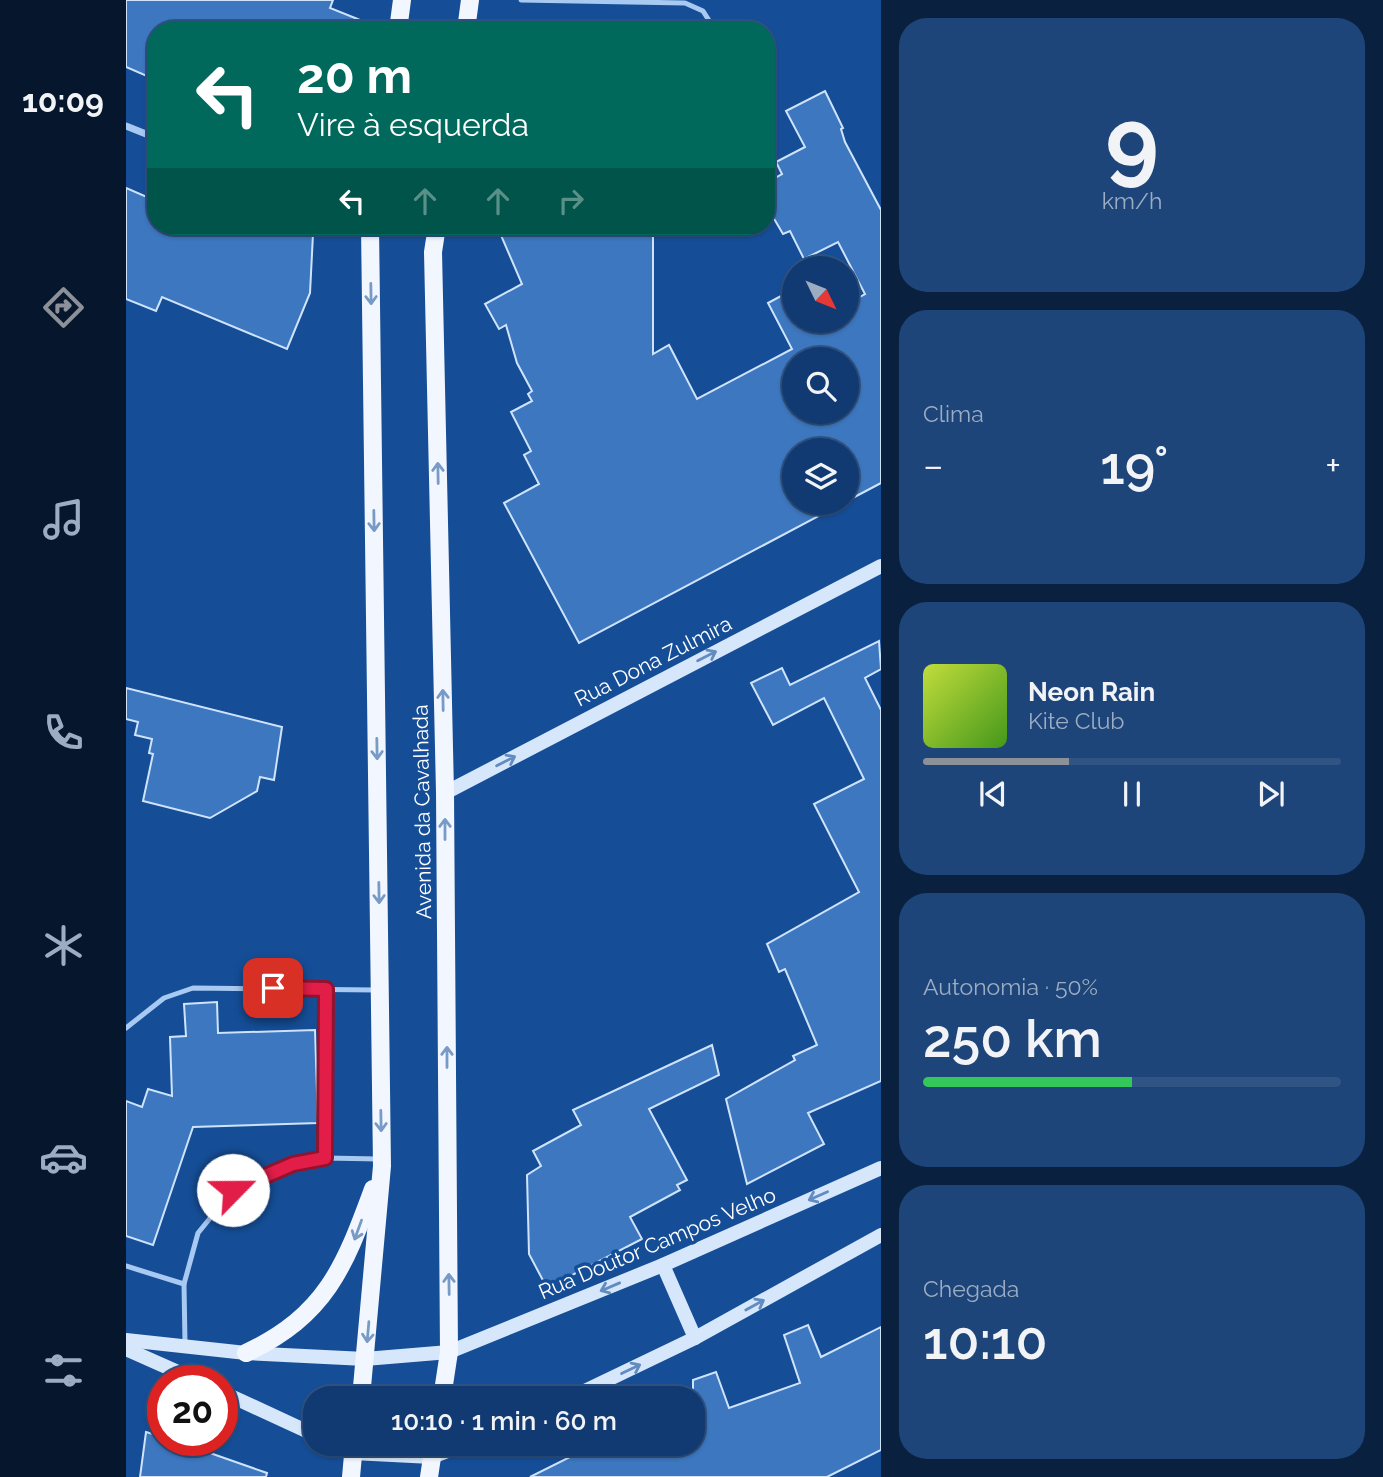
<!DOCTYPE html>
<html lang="pt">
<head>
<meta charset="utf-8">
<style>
	body { margin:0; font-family:Raleway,sans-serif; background:#1e4579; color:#f1f3f6; height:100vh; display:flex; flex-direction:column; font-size:26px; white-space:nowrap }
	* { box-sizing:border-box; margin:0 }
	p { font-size:23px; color:#9cadc3 }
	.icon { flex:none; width:38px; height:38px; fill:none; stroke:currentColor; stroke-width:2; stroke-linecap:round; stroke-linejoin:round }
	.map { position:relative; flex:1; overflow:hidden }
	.drawer { display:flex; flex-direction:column; gap:18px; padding:18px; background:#09203e; width:502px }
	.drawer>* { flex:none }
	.banner { position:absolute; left:21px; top:21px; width:628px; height:214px; border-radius:28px; box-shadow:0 2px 5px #0004,0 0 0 2px #305484; background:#00695c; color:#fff; overflow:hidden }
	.needle { width:46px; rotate:133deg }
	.fabs { position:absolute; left:656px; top:256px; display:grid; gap:14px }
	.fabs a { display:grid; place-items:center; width:77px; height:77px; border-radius:50%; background:#103a71; box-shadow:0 2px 5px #0004,0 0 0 2px #305484; font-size:35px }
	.speed { position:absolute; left:21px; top:1365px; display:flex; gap:14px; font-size:35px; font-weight:700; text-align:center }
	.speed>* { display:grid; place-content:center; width:91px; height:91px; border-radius:50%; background:#103a71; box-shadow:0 2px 5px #0004,0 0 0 2px #305484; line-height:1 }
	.speed .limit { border:10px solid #d22; background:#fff; color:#111 }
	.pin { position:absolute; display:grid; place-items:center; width:60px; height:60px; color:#fff; margin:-30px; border-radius:14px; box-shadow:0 4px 10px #0006 }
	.me { position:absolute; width:77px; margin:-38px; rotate:67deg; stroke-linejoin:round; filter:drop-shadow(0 0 5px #0008) }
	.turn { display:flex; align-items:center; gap:24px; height:147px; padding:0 35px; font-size:32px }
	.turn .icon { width:91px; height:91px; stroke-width:2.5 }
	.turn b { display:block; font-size:49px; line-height:60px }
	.lanes { display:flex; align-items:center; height:66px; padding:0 35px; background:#0003; justify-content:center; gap:35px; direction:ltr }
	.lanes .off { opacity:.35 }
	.big { font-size:52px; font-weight:600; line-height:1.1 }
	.drawer .tile { flex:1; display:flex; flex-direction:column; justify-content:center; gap:10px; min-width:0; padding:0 24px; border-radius:28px; background:#1e4579 }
	.drawer .dial { align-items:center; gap:0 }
	.dial b { font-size:91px; line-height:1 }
	.song { display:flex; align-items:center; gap:21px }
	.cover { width:84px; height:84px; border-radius:10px; background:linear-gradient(135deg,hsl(70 70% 55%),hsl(100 70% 35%)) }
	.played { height:7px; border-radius:4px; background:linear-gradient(90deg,#8c9099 35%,#305484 35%) }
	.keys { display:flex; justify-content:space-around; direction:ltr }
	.heat { display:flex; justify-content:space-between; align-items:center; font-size:38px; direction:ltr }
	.charge { height:10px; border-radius:5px; background:linear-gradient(90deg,#34c759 50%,#305484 0) }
	.trip { position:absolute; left:177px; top:1386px; width:402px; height:70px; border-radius:28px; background:#103a71; box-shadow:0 2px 5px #0004,0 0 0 2px #305484; font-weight:600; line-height:70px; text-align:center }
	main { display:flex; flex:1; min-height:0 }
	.menu { display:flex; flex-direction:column; width:126px; justify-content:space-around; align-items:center; background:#06172d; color:#9cadc3 }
	.menu .icon { width:49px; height:49px }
	.menu .on { color:#8c9099 }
	.menu b { font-size:32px; color:#f1f3f6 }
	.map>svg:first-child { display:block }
	.building { fill:#3d77bf; stroke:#cfe4fc; stroke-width:2; fill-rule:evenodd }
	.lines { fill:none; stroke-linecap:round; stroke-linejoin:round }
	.lane { stroke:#a7c9f2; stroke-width:5 }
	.street { stroke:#a7c9f2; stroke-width:7 }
	.secondary { stroke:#d6e7fc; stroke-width:14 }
	.primary { stroke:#f2f7ff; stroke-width:18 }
	.oneway { stroke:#789ac6 }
	.oneway2 { stroke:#628bbf }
	.route-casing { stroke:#92132f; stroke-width:18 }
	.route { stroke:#e11d48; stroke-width:12 }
	.labels { text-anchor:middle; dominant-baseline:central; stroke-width:7; stroke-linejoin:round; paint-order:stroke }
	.street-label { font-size:21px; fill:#fff; stroke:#154e97 }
</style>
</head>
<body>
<main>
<nav class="menu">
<b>10:09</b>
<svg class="icon on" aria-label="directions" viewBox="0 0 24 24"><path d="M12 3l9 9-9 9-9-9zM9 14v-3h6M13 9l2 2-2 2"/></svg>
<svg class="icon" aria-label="music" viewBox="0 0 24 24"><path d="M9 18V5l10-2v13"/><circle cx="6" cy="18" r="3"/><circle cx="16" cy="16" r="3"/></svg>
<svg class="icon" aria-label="phone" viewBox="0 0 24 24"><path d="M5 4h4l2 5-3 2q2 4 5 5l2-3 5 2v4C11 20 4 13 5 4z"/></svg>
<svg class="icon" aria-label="climate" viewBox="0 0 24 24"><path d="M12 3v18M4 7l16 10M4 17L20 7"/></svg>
<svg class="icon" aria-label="car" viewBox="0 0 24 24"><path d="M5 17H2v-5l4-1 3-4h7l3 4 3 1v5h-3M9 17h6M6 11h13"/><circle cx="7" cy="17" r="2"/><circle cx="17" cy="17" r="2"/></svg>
<svg class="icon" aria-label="filters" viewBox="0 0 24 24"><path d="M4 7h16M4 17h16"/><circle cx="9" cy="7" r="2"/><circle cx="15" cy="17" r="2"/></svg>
</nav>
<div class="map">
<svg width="755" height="1477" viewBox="0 0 755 1477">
	<rect width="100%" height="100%" fill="#154e97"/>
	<g class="building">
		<path d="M0 0H207L204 8 254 28 30 30V80L0 67Z"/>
		<path d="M699 91 717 128 715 129 719 142 755 210V483L721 501V450H668V502H719L453 643 378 503 413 484 398 455 405 451 385 412 406 401 402 394 406 391 391 363 380 325 373 329 359 304 396 284 371 226H527V354L543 345 571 399 666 349 642 303 668 289V320H721V304L739 294 712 242 678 259 664 231 657 234 640 205V183L656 174 650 162 679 147 660 111ZM668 359H721V411H668Z"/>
		<path d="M0 188 30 201V226H167L187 234 184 293 161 349 36 297 30 311 0 299Z"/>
		<path d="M753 641 755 669 739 678 755 710V1081L682 1113 698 1144 621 1184 600 1099 669 1060 667 1056 691 1045 659 969 653 972 641 944 733 892 688 804 738 779 698 698 647 725 625 683 656 668 664 685Z"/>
		<path d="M0 688 156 727 148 780 134 777 131 791 84 818 17 801 27 754 23 753 26 739 9 735 12 722 0 719Z"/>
		<path d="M91 1002 92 1033 189 1030 192 1123 67 1127 27 1245 0 1236V1101L16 1107 22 1089 46 1096 44 1037 60 1036 58 1004Z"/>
		<path d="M586 1045 593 1075 523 1109 561 1180 551 1185 554 1190 504 1217 516 1239 421 1288 403 1254 401 1175 415 1166 407 1151 455 1125 447 1110Z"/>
		<path d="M682 1325 695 1357 755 1327V1450L701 1477H404L470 1444H567V1380L590 1372 603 1408 674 1383 658 1335Z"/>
		<path d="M20 1432 37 1437V1440H47L141 1473 140 1477H14Z"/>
	</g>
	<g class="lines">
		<g class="lane">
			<path d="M395 0 559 3 577 11 589 30"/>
			<path d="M0 1028 38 998 67 988 251 990"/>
			<path d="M199 1158 200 989"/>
			<path d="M0 1266 58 1284"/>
			<path d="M59 1343 58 1284 72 1233 107 1190 167 1164 199 1158 253 1159"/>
		</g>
		<path class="street" d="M0 126 30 138"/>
		<g class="secondary">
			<path d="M319 793 755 566"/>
			<path d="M537 1265 569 1338"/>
			<path d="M0 1340 120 1353 239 1359 323 1352 537 1265 755 1168"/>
			<path d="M0 1349 72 1381"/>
			<path d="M96 1392 189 1435"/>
			<path d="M444 1398 569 1338 755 1235"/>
			<path d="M207 1444 227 1453 306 1457 340 1444"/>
		</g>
		<g class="primary">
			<path d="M272 30 276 0"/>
			<path d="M340 30 344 0"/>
			<path d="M311 226 307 252 319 793 323 1352 316 1398"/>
			<path d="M120 1353C200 1315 218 1268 247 1189"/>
			<path d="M235 1398 256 1166 244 226"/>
			<path d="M225 1477 228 1444"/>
			<path d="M303 1477 308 1444"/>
		</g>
	</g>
	<defs><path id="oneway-shaft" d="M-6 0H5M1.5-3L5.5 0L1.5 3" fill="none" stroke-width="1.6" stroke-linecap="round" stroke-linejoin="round" transform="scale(1.75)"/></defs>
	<g class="oneway">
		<use href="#oneway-shaft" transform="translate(245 294) rotate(89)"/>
		<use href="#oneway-shaft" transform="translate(312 473) rotate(-91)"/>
		<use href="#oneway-shaft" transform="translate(248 521) rotate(89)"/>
		<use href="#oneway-shaft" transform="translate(317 700) rotate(-91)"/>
		<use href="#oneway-shaft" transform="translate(251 749) rotate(89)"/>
		<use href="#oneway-shaft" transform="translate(319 829) rotate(-90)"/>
		<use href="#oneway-shaft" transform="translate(253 893) rotate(89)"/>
		<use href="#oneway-shaft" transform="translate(321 1057) rotate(-90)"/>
		<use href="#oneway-shaft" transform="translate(255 1121) rotate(89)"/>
		<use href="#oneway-shaft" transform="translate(232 1230) rotate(110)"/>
		<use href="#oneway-shaft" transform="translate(323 1284) rotate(-91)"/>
		<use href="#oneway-shaft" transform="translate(242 1332) rotate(95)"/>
	</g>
	<g class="oneway2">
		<use href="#oneway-shaft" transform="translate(581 656) rotate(-27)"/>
		<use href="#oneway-shaft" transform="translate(380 761) rotate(-27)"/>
		<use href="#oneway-shaft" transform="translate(692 1196) rotate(156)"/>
		<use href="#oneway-shaft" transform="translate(484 1287) rotate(157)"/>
		<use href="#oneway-shaft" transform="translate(629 1305) rotate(-29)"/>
		<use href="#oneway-shaft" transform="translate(505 1369) rotate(-26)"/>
	</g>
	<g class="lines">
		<g class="route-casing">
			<path id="route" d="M107 1190 167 1164 199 1158 200 989 147 988"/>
		</g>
		<use href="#route" class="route"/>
	</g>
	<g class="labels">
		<g class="street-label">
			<text transform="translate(527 661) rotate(-27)">Rua Dona Zulmira</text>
			<text transform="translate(296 812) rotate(-91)">Avenida da Cavalhada</text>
			<text transform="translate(531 1243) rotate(-23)">Rua Doutor Campos Velho</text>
		</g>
	</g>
</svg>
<div class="fabs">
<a><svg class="needle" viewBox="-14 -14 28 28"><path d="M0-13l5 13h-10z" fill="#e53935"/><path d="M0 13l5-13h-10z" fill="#9cadc3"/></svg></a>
<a><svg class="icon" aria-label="search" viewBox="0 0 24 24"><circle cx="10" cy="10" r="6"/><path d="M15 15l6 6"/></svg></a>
<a><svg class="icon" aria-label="layers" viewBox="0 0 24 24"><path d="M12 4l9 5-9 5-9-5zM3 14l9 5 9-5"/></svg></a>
</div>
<div class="speed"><div class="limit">20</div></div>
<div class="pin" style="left:147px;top:988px;background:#d93025"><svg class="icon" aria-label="arrive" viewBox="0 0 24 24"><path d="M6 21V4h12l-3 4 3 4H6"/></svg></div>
<svg class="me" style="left:107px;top:1190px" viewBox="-20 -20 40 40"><circle r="19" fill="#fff"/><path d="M0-13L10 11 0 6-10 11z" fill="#e11d48"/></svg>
<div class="trip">10:10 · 1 min · 60 m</div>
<div class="banner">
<div class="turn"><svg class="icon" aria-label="left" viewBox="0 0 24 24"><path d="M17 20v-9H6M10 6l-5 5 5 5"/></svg><div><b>20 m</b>Vire à esquerda</div></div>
<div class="lanes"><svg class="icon" aria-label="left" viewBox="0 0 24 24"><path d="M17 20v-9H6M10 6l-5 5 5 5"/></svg><svg class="icon off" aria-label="ahead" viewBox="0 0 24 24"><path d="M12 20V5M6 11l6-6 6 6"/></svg><svg class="icon off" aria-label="ahead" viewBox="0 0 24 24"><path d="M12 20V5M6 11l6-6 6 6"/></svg><svg class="icon off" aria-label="right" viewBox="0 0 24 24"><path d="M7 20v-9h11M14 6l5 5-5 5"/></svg></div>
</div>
</div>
<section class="drawer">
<div class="tile dial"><b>9</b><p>km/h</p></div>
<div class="tile"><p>Clima</p>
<div class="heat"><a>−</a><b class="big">19°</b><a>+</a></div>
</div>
<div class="tile">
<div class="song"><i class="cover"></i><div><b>Neon Rain</b><p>Kite Club</p></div></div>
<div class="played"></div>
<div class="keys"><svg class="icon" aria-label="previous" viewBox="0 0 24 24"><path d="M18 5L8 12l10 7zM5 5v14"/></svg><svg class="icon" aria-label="pause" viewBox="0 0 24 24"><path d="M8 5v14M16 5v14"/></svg><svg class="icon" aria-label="next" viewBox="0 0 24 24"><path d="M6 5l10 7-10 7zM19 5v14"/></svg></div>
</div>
<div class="tile"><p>Autonomia · 50%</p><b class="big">250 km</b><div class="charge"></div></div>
<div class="tile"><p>Chegada</p><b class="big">10:10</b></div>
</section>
</main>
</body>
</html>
